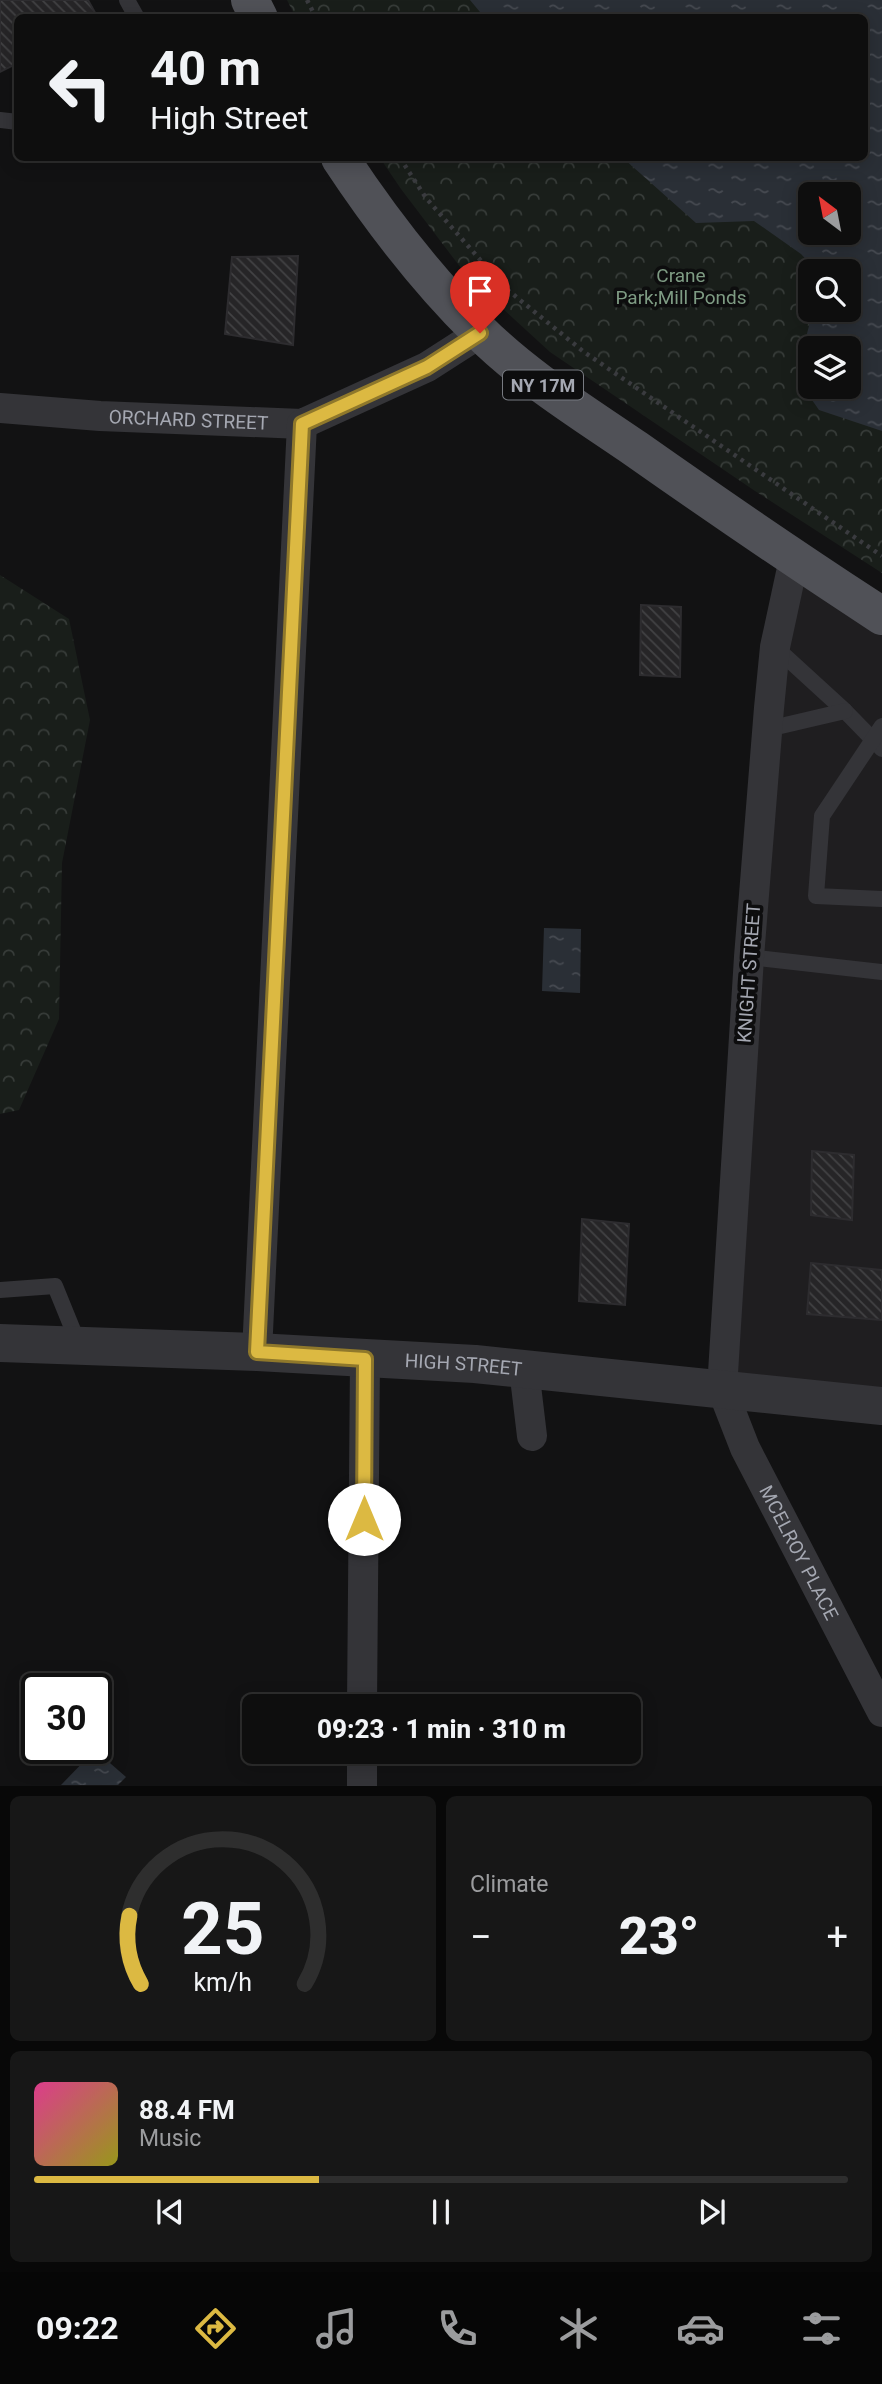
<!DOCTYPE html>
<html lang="en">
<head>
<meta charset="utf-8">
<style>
	body { margin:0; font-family:Roboto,sans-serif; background:#171717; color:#f1f3f6; height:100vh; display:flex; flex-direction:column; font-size:26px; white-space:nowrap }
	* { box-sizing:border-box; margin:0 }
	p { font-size:23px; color:#9b9c9e }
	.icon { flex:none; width:38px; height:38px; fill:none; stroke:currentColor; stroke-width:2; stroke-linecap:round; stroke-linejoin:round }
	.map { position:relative; height:1786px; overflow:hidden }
	.sheet { display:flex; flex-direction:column; gap:10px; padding:10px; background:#080808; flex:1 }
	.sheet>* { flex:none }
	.banner { position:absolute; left:14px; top:14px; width:854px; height:147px; border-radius:10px; box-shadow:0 4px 18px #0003,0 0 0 2px #2e2e2e; background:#0e0e0e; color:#f1f3f6; overflow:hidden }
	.needle { width:46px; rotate:328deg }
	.controls { position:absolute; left:798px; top:182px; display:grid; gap:14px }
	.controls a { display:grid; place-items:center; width:63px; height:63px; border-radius:10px; background:#0e0e0e; box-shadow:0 4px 18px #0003,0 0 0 2px #2e2e2e; font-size:35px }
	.speed { position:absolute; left:21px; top:1673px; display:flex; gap:14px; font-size:35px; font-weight:700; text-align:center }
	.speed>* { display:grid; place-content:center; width:91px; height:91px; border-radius:50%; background:#0e0e0e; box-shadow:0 4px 18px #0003,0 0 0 2px #2e2e2e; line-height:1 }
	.speed .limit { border:4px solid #111; border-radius:10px; background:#fff; color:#111 }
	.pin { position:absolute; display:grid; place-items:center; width:60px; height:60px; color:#fff; margin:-72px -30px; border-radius:50% 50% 50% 0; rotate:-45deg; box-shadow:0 0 7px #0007 }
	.pin .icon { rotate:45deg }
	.me { position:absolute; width:77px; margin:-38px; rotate:0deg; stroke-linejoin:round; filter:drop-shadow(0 0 5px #0008) }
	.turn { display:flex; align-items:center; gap:24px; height:147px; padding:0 21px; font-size:32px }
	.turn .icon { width:91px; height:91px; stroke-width:2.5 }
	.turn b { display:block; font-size:49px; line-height:60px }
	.big { font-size:52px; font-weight:800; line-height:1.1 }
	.sheet .card { flex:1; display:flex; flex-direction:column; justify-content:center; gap:10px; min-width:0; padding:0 24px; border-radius:10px; background:#171717 }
	.sheet .dial { align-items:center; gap:0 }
	.dial svg { height:182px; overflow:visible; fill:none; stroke:#2e2e2e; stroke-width:7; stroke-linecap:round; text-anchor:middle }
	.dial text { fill:#f1f3f6; stroke:none }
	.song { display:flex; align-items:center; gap:21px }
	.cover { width:84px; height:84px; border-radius:10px; background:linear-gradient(135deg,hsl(330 70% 55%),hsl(60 70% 35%)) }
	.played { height:7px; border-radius:4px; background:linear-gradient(90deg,#dcb942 35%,#2e2e2e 35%) }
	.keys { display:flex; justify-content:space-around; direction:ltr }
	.heat { display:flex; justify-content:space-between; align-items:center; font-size:38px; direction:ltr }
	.sheet .tiles { flex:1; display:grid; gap:10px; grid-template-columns:1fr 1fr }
	.card:last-child { grid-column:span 2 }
	.trip { position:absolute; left:242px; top:1694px; width:399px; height:70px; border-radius:10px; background:#0e0e0e; box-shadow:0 4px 18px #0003,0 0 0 2px #2e2e2e; font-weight:800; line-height:70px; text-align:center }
	.dock { display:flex; height:112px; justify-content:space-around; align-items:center; background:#060606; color:#9b9c9e }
	.dock .icon { width:49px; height:49px }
	.dock .active { color:#dcb942 }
	.dock b { font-size:32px; color:#f1f3f6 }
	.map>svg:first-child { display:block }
	.built { fill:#1f1e20 }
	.forest { fill:url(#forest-crowns); fill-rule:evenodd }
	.water { fill:url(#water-ripples); fill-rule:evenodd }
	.building { fill:url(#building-back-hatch); stroke:#2d2c2f; stroke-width:2 }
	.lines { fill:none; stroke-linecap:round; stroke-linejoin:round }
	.path { stroke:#3a3b3f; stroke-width:4.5; stroke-dasharray:3.5 5; stroke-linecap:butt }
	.service { stroke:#343438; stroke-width:16 }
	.minor { stroke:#343438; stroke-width:30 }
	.tertiary { stroke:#343438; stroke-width:38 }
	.primary { stroke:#505157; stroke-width:38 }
	.route-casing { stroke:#8f782b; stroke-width:18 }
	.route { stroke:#dcb942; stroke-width:12 }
	.labels { text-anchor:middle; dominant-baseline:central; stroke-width:7; stroke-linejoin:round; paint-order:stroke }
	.shield { fill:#0d0d0e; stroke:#777a81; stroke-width:2 }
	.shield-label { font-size:18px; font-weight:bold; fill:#a5a8b2 }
	.park-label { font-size:19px; fill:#7e9b83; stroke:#0d0d0e }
	.street-label { font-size:19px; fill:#a5a8b2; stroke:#0d0d0e }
</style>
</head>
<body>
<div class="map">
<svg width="882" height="1786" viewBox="0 0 882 1786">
	<defs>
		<pattern id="forest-crowns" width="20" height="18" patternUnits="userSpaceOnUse" patternTransform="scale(1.75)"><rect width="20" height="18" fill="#191e1a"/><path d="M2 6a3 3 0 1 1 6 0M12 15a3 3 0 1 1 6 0" fill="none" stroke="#373c39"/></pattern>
		<pattern id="water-ripples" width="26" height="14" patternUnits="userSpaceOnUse" patternTransform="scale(1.75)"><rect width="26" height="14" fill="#2a2f36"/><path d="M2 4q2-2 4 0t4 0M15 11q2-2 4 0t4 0" fill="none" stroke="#464a51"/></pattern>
		<pattern id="building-back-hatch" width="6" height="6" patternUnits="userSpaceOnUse" patternTransform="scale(1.75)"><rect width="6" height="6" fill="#262527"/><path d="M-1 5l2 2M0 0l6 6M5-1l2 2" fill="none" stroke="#424244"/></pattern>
	</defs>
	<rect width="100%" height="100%" fill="#121213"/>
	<path class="built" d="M794 559 882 616V1406L722 1389Z"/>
	<g class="forest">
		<path d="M287 0H882V573L755 491 550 352 467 276 401 189 380 158H864V18H296ZM810 194H849V233H810ZM810 271H849V310H810ZM810 348H849V387H810Z"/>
		<path d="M0 575 69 619 90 720 62 863 59 1019 19 1110 0 1114Z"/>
	</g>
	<g class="water">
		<path d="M470 0H882V431L819 410 796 377 813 310H849V271H817L801 254 754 221 696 223 623 158H864V18H485ZM810 194H849V233H810ZM810 348H849V387H810Z"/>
		<path d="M544 928 581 929 580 993 542 991Z"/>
		<path d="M95 1750 126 1777 118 1785H61Z"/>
	</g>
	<g class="building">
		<path d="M0 0H88L98 18H18V63L0 72Z"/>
		<path d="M298 256 293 345 225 334 232 257Z"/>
		<path d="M641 605 681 607 680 677 640 675Z"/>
		<path d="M812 1151 854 1155 852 1220 811 1215Z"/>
		<path d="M582 1219 629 1224 625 1305 579 1301Z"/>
		<path d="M811 1263 882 1270V1320L807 1314Z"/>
	</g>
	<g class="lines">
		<g class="path">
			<path d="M307 0 316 18"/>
			<path d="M400 158 426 198 504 287 584 352 882 556"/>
		</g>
		<g class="service">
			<path d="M127 0 137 18"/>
			<path d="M0 120 18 122"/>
			<path d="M775 647 845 711 882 749"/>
			<path d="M882 726 822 816 816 896 882 899"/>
			<path d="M768 729 845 711"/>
			<path d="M749 957 882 972"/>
			<path d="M0 1290 55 1286 79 1345"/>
		</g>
		<g class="minor">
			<path id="s1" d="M0 408 100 416 302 424 427 367 480 333"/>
			<path id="s2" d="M794 559 775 647 769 708 749 957 722 1389 745 1448 882 1712"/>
			<path d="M257 1352 302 424"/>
			<path d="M524 1369 532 1436"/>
			<path d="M362 1706 365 1359"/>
			<path d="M362 1786V1752"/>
		</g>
		<path class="tertiary" id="s3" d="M0 1343 257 1352 475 1364 882 1406"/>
		<g class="primary">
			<path d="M250 0 259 18"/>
			<path d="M340 158C381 220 426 279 479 331 525 377 582 412 636 449 717 506 799 562 882 616"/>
		</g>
	</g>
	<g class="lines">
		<g class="route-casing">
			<path id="route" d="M364 1519 365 1359 257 1352 302 424 427 367 480 333"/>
		</g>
		<use href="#route" class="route"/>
	</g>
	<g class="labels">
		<rect class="shield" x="503" y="370.5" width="80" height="29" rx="5"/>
		<g class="shield-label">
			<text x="543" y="385">NY 17M</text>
		</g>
		<g class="park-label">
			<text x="681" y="275">Crane<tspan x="681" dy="22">Park;Mill Ponds</tspan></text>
		</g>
		<g class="street-label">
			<text stroke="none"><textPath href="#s1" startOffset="189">ORCHARD STREET</textPath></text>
			<text transform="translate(749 973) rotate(-86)">KNIGHT STREET</text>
			<text stroke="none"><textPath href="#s3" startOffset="464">HIGH STREET</textPath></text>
			<text stroke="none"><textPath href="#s2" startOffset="1015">MCELROY PLACE</textPath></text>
		</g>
	</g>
</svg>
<div class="controls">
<a><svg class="needle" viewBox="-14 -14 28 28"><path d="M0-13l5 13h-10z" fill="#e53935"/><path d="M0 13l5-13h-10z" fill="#9b9c9e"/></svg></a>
<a><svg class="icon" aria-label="search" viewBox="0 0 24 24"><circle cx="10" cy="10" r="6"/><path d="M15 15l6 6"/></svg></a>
<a><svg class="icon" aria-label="layers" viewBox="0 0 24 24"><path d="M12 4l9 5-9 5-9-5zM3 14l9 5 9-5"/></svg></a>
</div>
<div class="speed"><div class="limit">30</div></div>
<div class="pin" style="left:480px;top:333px;background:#d93025"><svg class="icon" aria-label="arrive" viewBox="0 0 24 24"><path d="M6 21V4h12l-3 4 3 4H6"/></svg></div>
<svg class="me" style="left:364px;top:1519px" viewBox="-20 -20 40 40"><circle r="19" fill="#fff"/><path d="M0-13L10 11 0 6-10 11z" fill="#dcb942"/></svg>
<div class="trip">09:23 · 1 min · 310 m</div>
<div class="banner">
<div class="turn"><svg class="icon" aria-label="left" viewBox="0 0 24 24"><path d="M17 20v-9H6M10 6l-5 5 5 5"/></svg><div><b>40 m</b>High Street</div></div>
</div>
</div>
<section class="sheet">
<div class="tiles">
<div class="card dial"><svg viewBox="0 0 100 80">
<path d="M14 69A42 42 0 1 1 86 69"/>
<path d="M14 69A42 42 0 0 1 9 39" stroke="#dcb942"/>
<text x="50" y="56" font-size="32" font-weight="700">25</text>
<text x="50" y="72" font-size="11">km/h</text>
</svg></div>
<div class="card"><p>Climate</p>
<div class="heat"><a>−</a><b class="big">23°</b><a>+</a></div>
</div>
<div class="card">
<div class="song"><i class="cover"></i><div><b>88.4 FM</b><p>Music</p></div></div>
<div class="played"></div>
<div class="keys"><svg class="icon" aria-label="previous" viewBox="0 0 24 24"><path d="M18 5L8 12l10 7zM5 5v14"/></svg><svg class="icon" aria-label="pause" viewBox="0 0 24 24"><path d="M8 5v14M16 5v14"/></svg><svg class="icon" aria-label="next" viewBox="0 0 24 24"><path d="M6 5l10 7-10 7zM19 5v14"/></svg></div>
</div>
</div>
</section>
<nav class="dock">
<b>09:22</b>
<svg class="icon active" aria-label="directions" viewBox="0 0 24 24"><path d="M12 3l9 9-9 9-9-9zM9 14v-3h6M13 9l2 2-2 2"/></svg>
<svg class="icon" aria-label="music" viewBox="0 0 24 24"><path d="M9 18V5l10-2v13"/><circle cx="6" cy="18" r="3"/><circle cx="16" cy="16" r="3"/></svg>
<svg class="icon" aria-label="phone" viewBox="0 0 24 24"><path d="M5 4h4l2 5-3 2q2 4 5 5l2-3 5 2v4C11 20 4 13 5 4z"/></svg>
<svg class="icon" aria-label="climate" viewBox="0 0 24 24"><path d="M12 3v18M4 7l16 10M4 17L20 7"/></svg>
<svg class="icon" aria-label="car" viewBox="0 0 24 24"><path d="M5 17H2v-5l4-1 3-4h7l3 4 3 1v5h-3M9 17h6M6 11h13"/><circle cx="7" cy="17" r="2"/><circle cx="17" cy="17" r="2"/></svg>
<svg class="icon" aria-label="filters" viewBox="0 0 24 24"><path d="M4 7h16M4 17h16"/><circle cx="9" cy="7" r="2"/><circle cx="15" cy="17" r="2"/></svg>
</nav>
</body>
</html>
